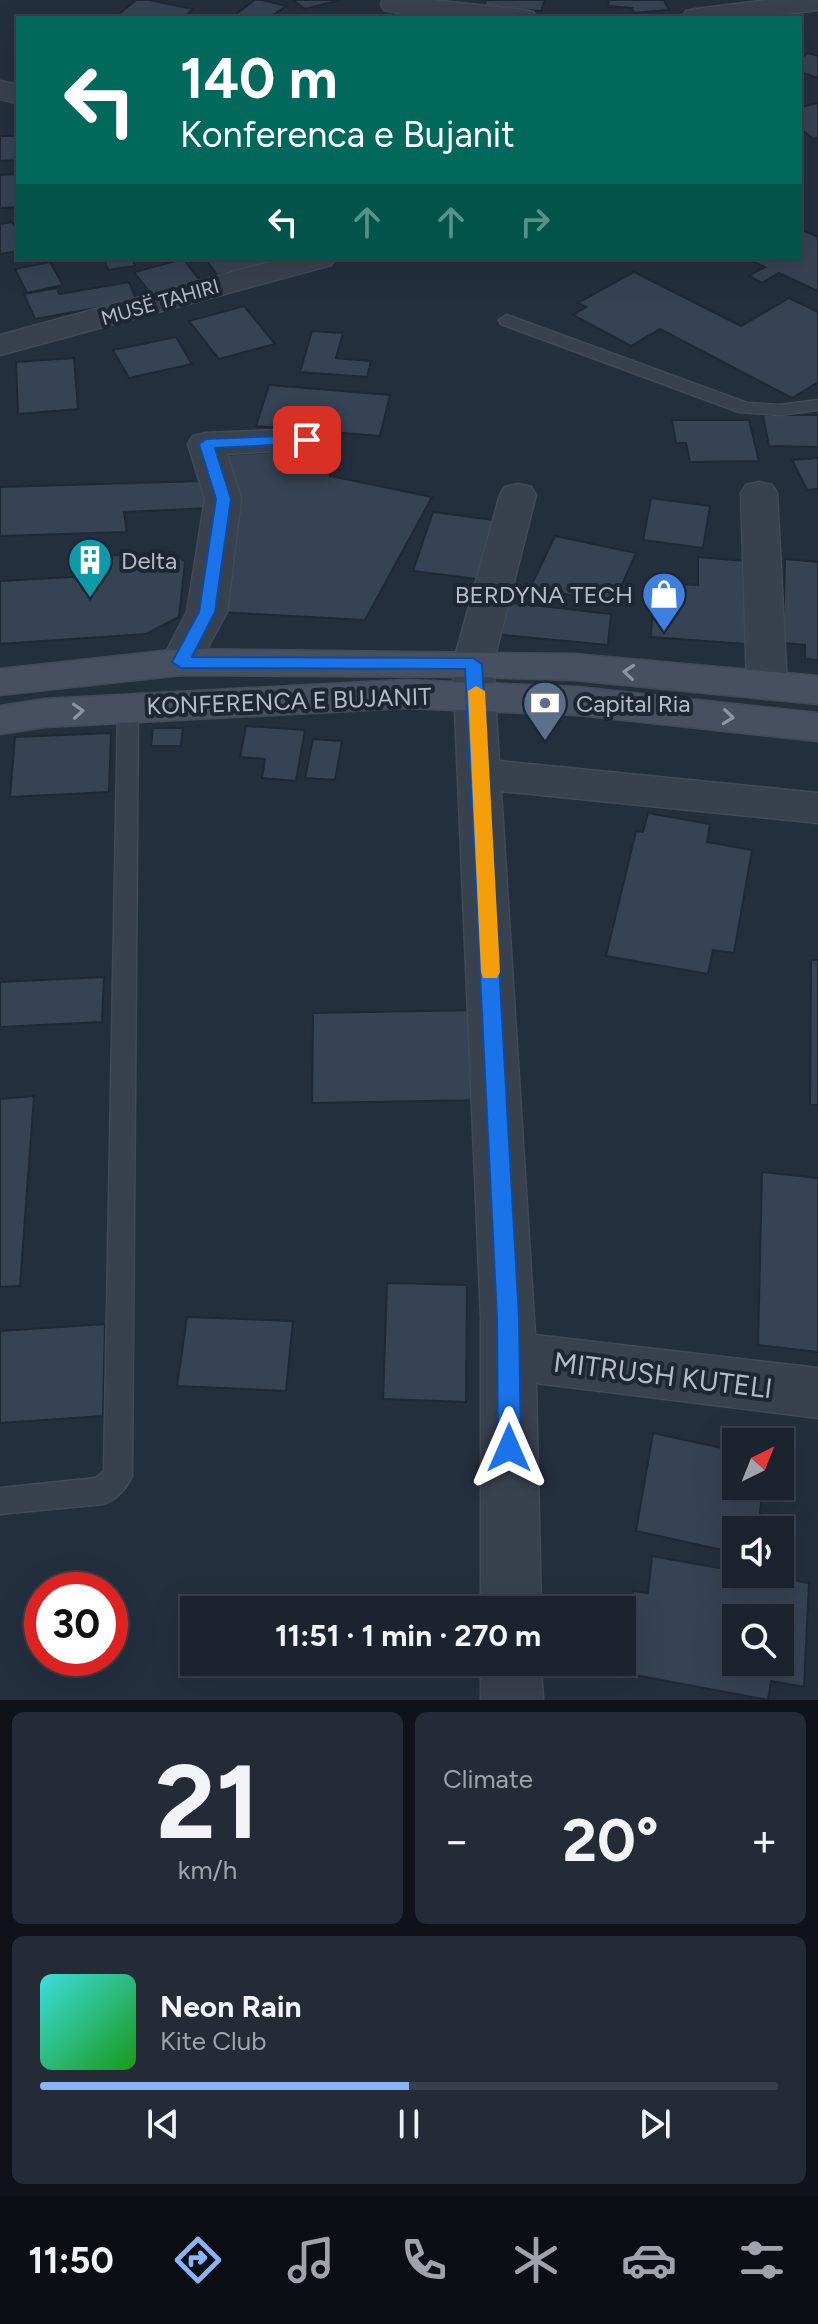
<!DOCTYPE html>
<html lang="en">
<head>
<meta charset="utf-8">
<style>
	body { margin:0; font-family:Figtree,sans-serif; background:#242b36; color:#f1f3f6; height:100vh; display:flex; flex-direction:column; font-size:30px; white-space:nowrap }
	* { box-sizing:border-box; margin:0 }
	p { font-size:26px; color:#a0a4aa }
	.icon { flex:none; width:44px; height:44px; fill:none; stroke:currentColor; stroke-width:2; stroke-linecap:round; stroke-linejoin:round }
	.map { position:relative; height:1700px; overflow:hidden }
	.drawer { display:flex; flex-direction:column; gap:12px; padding:12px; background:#0f1319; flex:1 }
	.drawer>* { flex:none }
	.hud { position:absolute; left:16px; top:16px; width:786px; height:244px; border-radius:0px; box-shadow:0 8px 32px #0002,0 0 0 2px #39404a; background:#00695c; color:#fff; overflow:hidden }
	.needle { width:52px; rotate:43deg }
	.controls { position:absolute; left:722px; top:1428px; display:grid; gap:16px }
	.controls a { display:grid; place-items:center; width:72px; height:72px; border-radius:0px; background:#1b232e; box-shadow:0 8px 32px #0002,0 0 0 2px #39404a; font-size:40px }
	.speed { position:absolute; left:24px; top:1572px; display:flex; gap:16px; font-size:40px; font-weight:700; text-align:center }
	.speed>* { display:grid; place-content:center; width:104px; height:104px; border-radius:50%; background:#1b232e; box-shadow:0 8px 32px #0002,0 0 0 2px #39404a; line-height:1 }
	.speed .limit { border:12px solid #d22; background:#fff; color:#111 }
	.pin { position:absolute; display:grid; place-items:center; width:68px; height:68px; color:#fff; margin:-34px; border-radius:16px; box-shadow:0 4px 12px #0006 }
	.me { position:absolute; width:88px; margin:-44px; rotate:0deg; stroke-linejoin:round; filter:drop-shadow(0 0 6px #0008) }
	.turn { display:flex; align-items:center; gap:28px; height:168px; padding:0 32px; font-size:36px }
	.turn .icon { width:104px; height:104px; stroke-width:2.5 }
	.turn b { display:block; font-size:56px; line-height:68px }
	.lanes { display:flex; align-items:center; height:76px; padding:0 32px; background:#0003; justify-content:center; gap:40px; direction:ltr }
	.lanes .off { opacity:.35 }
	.big { font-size:60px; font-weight:700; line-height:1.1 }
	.drawer .widget { flex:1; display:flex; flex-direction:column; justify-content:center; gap:12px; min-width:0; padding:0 28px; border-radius:12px; background:#242b36 }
	.drawer .dial { align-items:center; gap:0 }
	.dial b { font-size:104px; line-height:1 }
	.song { display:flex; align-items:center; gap:24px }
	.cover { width:96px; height:96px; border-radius:12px; background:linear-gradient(135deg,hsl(180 70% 55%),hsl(120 70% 35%)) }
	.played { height:8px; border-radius:4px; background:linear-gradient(90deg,#8ab4f8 50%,#39404a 50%) }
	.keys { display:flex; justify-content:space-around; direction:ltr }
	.heat { display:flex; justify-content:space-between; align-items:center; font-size:44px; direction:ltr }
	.drawer .tiles { flex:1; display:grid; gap:12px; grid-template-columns:1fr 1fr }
	.widget:last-child { grid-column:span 2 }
	.trip { position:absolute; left:180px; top:1596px; width:456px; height:80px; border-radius:0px; background:#1b232e; box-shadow:0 8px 32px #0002,0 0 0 2px #39404a; font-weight:700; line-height:80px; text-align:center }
	.menu { display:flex; height:128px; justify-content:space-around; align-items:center; background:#0b0e12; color:#a0a4aa }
	.menu .icon { width:56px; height:56px }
	.menu .active { color:#8ab4f8 }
	.menu b { font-size:36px; color:#f1f3f6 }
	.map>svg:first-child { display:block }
	.building { fill:#364354; stroke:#1f2835; stroke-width:2; fill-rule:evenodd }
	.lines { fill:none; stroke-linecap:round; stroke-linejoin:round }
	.lane-casing { stroke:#414a57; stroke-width:3 }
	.street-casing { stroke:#414a57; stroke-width:3 }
	.secondary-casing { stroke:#414a57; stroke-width:3 }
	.lane { fill:#38414e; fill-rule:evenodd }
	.street { fill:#38414e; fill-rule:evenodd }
	.secondary { fill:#465061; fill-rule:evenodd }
	.oneway { stroke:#8e96a5 }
	.route { fill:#1a73e8; stroke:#114b97; stroke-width:2 }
	.slow { fill:#f59e0b }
	.labels { text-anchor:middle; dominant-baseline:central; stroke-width:8; stroke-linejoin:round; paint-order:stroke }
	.far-street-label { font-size:20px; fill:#b4bcc9; stroke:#1d2633 }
	.poi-label { font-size:24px; fill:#b4bcc9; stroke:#1d2633; text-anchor:start }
	.street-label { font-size:24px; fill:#b4bcc9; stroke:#1d2633 }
	.near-street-label { font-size:28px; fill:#b4bcc9; stroke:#1d2633 }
</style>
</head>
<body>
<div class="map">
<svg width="818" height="1700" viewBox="0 0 818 1700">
	<rect width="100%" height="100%" fill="#242f3e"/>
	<g class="building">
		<path d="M136 0H149L193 9 183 18 116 17Z"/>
		<path d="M255 0H262L286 6 269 18 235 15Z"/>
		<path d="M293 0H340L305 9Z"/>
		<path d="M486 0H545L541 11 484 7Z"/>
		<path d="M609 0H664L669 10 634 13 632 8 608 6Z"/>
		<path d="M808 53 818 56V78L800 72V59Z"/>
		<path d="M818 103V138L813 139 800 128V107Z"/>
		<path d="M0 136H18V160L0 161Z"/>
		<path d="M18 174V207L0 208V175Z"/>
		<path d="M12 222 18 232V251L0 254V224Z"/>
		<path d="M800 229 818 237V291L779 273 762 283 749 276 765 267 747 258H800Z"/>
		<path d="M104 258H132L135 266 108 270Z"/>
		<path d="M205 258H265L269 264 217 275Z"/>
		<path d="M183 259 201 282 151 294 134 272Z"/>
		<path d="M50 262 63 285 27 293 15 269Z"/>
		<path d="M634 272 741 326 789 298 818 312V382L792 398 660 329 631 346 573 315 586 307 578 303Z"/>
		<path d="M129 282 137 301 35 319 24 294 57 288 59 294Z"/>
		<path d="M244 306 275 344 219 359 189 321Z"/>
		<path d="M312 331 343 333 336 358 371 361 367 377 300 372Z"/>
		<path d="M176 337 192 364 129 378 113 350Z"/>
		<path d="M74 358 78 409 18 414 16 362Z"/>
		<path d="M269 385 390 395 380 436 256 426Z"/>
		<path d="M763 415H818V447L769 446Z"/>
		<path d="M672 420H749L759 461 690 462 686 443H676Z"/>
		<path d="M323 449 330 476 432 497 365 620 219 612 220 455Z"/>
		<path d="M818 458V489L807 490 792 460Z"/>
		<path d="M203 481 212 508 124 512 127 532 0 536V487Z"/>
		<path d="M651 498 710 506 703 548 643 540Z"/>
		<path d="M433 512 501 521 484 580 413 571Z"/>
		<path d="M555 536 636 553 613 605 531 586Z"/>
		<path d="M173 552 185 562 179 617 146 634 0 644V581L89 576 98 556Z"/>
		<path d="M698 557 759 562 760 645 651 637 654 583 698 585Z"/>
		<path d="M785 559 818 562V660L805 659V645L783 643Z"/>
		<path d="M498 601 611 614 608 645 493 634Z"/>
		<path d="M246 726 305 730 296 781 262 778 265 759 240 757Z"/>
		<path d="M153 728H183L181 746H151Z"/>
		<path d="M111 733 109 792 10 797 15 737Z"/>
		<path d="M313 739 342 741 335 780 305 778Z"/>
		<path d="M648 813 710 824 707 842 752 850 734 953 713 950 708 974 606 956 636 831 643 832Z"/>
		<path d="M811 960H818V1105H810Z"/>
		<path d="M104 977 102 1022 0 1027V982Z"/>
		<path d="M477 1010 483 1100 312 1103 313 1013Z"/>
		<path d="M34 1096 20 1286 0 1287V1099Z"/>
		<path d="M762 1172 818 1178V1352L758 1345Z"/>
		<path d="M387 1283 467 1285 466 1402 383 1399Z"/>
		<path d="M187 1317 293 1321 286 1391 177 1386Z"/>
		<path d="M105 1324 103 1416 0 1423V1331Z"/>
		<path d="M653 1433 736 1451V1486H763L758 1530H736V1553L636 1531Z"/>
		<path d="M652 1556 736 1571V1574H756L809 1583 804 1687 771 1681 768 1700 624 1673 633 1591 648 1593ZM736 1618H780V1662H736Z"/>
	</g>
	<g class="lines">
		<g class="lane-casing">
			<g id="lane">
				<path d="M507 315 747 403 780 405 818 400V410L780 415 739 412 501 324 499 320Z"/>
				<path d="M128 701 138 708 132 1476C126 1489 117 1499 103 1504L0 1514V1488L96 1478 104 1471 118 708Z"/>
			</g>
		</g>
		<g class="street-casing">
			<g id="street">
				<path d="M383 0H432L523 10 533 12 537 18C486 18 434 22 384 10L381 4Z"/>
				<path d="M768 0H818V10L754 18 682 17 686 11 696 9Z"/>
				<path d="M0 81 18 85V103L0 99Z"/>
				<path d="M284 258H336L331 265 0 355V335Z"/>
				<path d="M307 429 320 432 325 440 320 448 227 454 241 499 227 612 195 671 181 675 167 671 161 662 187 612 205 499 188 444 193 436 206 433Z"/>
				<path d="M759 482 772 485 777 493 787 685 781 695 767 699 753 695 747 685 741 493 746 485Z"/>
				<path d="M518 484 531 487 536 495 493 664 499 761 818 793V823L501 791 535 1335 818 1368V1418L536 1383 541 1610H481V1318L453 664 500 495 505 487Z"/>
				<path d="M481 1662H541L543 1700H481Z"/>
			</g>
		</g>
		<g class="secondary-casing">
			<g id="secondary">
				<path d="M181 649 574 654 818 676V704L574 680 473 677 181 675 0 695V669Z"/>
				<path d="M405 680 578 687 818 713V741L578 715 405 708 45 727 0 734V706L45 699Z"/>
			</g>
		</g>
		<use href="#lane" class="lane"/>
		<use href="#street" class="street"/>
		<use href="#secondary" class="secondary"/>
	</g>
	<defs><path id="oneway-chevron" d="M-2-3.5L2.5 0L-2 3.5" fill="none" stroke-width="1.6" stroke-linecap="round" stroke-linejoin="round" transform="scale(2)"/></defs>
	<g class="oneway">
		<use href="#oneway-chevron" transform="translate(629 672) rotate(-175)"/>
		<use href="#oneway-chevron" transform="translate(78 711) rotate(-4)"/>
		<use href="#oneway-chevron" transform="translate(728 717) rotate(6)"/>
	</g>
	<path class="route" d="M307 435 312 437V443L215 448 231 499 215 612 192 657 473 658 482 664 519 1318 521 1448 518 1455 509 1458 501 1455 498 1448 497 1318 465 669 181 668 172 662 199 612 216 499 199 444 206 439Z"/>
	<path class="slow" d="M476 686 485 691 500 972 497 978H483L481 972 468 691Z"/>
	<defs>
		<g id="building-pin" transform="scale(2.3)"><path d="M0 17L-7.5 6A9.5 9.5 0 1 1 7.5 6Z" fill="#0f9aa8" stroke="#1d2633"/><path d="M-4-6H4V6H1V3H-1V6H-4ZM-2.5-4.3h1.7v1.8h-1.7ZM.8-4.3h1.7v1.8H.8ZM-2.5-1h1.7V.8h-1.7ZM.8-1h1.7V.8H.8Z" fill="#fff"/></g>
		<g id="shop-pin" transform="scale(2.3)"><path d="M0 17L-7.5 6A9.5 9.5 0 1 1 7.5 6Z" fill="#3f7fe0" stroke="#1d2633"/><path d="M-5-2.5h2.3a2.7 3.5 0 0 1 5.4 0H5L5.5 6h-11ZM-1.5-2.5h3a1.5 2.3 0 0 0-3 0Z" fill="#fff"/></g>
		<g id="bank-pin" transform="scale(2.3)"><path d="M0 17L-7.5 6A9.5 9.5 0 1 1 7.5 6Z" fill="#5c6f8a" stroke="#1d2633"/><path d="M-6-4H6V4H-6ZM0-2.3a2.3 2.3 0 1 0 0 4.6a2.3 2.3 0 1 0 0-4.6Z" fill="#fff"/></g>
	</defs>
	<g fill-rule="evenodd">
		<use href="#building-pin" x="90" y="560"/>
		<use href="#shop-pin" x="664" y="594"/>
		<use href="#bank-pin" x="545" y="703"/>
	</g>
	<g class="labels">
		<g class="far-street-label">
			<text transform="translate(160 302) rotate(-16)">MUSË TAHIRI</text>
		</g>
		<g class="poi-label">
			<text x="121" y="560">Delta</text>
			<text x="633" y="594" text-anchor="end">BERDYNA TECH</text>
			<text x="576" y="703">Capital Ria</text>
		</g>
		<g class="street-label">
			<text transform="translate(289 701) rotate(-2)">KONFERENCA E BUJANIT</text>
		</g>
		<g class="near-street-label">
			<text transform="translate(663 1375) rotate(7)">MITRUSH KUTELI</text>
		</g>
	</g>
</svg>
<div class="controls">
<a><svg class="needle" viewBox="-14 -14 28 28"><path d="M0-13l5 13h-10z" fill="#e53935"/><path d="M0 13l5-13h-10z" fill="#a0a4aa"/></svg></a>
<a><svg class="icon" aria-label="sound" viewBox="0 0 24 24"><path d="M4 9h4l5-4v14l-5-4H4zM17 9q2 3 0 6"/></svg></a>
<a><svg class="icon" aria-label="search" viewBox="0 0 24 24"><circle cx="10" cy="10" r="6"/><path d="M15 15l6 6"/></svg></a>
</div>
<div class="speed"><div class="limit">30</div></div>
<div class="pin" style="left:307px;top:440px;background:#d93025"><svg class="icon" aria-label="arrive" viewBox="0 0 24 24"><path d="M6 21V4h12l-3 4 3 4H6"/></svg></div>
<svg class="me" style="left:509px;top:1448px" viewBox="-20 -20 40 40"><path d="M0-17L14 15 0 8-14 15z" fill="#1a73e8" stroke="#fff" stroke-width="4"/></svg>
<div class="trip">11:51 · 1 min · 270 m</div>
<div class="hud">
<div class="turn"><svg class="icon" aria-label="left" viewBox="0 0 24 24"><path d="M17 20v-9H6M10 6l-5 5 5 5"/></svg><div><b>140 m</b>Konferenca e Bujanit</div></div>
<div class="lanes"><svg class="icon" aria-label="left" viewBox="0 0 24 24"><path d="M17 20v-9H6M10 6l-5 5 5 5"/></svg><svg class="icon off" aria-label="ahead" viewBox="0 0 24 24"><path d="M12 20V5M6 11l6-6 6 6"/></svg><svg class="icon off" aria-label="ahead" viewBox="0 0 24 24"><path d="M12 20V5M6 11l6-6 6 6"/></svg><svg class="icon off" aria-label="right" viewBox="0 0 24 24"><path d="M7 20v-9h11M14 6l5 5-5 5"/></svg></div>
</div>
</div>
<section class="drawer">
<div class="tiles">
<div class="widget dial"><b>21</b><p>km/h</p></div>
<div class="widget"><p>Climate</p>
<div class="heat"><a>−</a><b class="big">20°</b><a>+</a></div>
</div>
<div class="widget">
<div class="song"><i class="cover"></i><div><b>Neon Rain</b><p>Kite Club</p></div></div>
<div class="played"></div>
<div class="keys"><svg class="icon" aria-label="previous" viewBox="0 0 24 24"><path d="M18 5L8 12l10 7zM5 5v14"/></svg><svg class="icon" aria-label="pause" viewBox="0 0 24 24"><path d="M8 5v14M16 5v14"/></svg><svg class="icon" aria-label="next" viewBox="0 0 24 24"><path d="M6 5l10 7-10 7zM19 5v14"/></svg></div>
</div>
</div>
</section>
<nav class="menu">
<b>11:50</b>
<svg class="icon active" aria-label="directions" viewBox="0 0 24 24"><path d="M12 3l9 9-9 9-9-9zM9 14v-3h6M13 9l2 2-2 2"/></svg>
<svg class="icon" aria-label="music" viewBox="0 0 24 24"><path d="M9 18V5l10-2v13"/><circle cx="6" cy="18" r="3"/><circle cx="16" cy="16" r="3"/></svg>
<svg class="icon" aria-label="phone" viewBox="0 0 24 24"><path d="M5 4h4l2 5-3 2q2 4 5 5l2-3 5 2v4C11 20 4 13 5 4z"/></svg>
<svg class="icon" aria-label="climate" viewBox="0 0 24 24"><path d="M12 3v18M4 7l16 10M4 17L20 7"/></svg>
<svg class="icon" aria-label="car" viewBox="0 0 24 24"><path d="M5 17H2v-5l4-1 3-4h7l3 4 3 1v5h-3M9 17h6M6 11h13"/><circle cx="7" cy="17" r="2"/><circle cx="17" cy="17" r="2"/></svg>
<svg class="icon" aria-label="filters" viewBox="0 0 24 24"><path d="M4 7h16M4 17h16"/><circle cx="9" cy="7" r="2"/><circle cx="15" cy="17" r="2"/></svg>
</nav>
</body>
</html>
